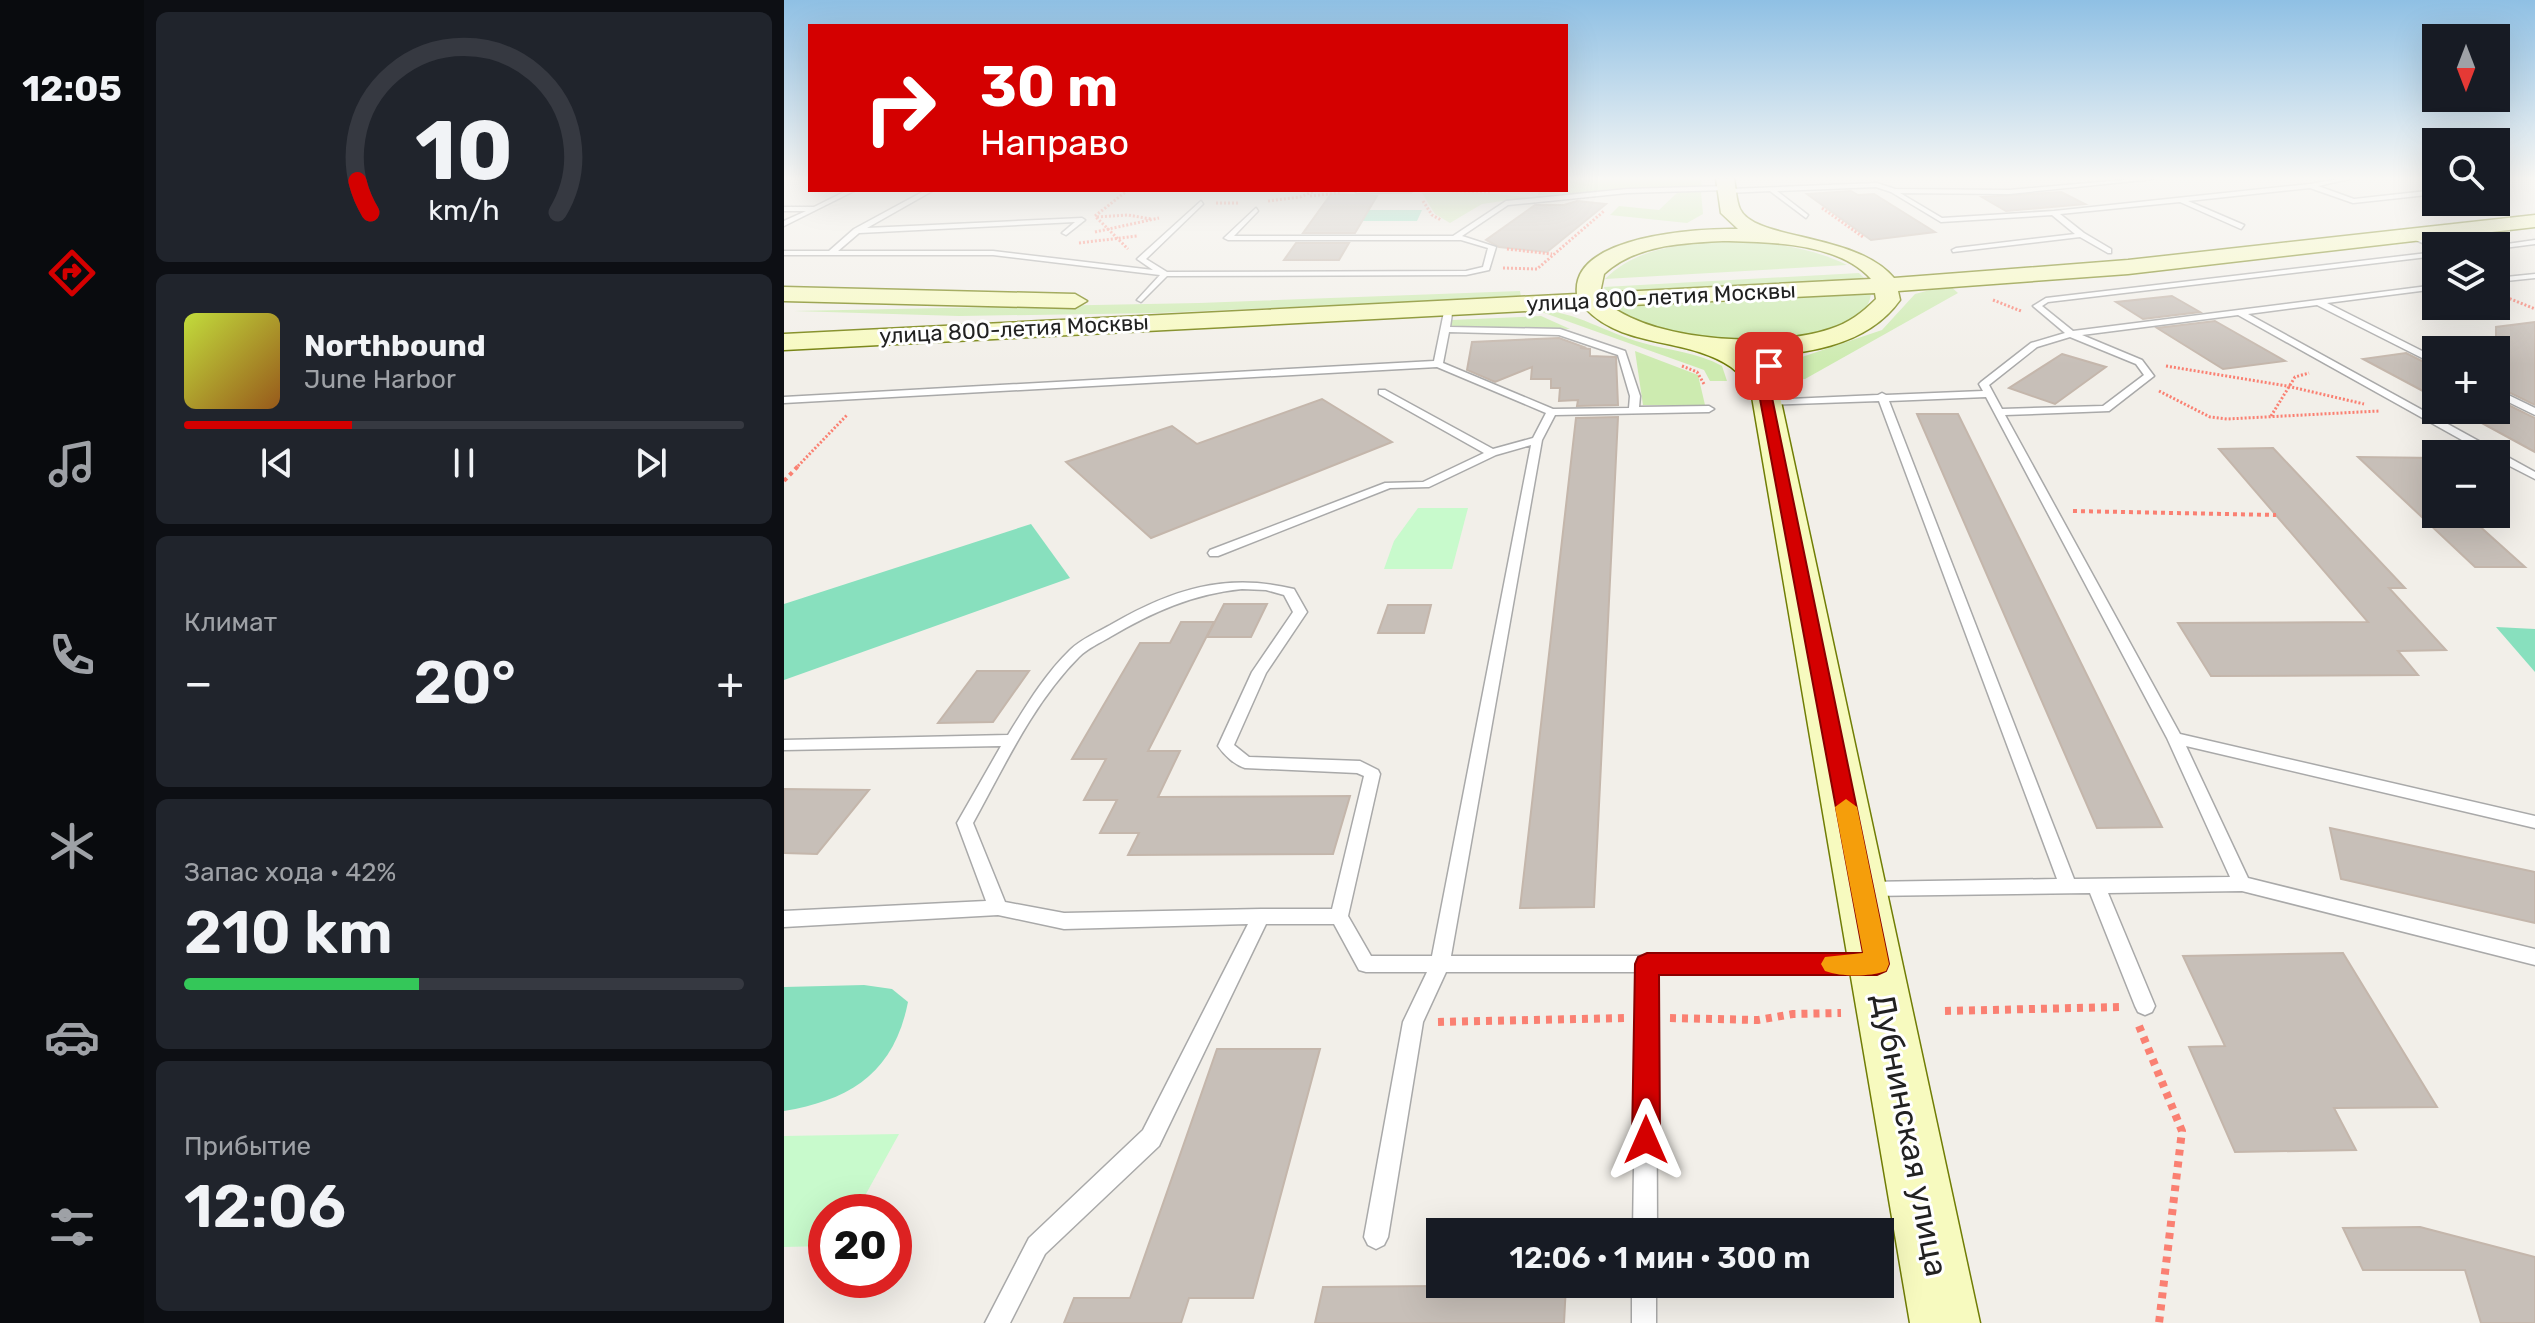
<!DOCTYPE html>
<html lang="ru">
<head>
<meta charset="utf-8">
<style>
	body { margin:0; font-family:Rubik,sans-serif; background:#20242c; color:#f1f3f6; height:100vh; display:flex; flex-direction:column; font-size:30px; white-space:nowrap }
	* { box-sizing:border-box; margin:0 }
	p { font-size:26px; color:#9ea1a6 }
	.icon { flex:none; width:44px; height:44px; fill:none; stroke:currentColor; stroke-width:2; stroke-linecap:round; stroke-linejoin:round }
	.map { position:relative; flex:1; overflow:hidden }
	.drawer { display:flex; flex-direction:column; gap:12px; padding:12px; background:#0d0f14; width:640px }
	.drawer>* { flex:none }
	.banner { position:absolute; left:24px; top:24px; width:760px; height:168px; border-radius:0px; box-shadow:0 8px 32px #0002; background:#d40000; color:#fff; overflow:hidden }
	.needle { width:52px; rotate:180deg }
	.controls { position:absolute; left:1638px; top:24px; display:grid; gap:16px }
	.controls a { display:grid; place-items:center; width:88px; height:88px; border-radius:0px; background:#171b24; box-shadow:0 8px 32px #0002; font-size:40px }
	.speed { position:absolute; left:24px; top:1194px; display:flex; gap:16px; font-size:40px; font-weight:700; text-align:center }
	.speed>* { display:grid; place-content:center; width:104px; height:104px; border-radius:50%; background:#171b24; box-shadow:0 8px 32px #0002; line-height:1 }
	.speed .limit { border:12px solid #d22; background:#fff; color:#111 }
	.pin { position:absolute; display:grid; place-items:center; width:68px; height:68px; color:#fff; margin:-34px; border-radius:16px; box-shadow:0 4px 12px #0006 }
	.me { position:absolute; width:88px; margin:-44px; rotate:0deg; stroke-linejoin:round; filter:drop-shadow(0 0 6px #0008) }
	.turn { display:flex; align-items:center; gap:28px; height:168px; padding:0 40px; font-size:36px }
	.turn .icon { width:104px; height:104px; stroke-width:2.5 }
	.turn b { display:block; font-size:56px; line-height:68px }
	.big { font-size:60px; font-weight:600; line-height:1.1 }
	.drawer .tile { flex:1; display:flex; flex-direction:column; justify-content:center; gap:12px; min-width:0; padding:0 28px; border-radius:12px; background:#20242c }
	.drawer .dial { align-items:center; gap:0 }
	.dial svg { height:208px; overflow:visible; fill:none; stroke:#363941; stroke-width:7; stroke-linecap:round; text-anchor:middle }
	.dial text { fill:#f1f3f6; stroke:none }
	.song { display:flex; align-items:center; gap:24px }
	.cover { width:96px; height:96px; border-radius:12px; background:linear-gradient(135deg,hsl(70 70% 55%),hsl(30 70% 35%)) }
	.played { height:8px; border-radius:4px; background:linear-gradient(90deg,#d40000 30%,#363941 30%) }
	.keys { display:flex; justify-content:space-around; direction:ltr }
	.heat { display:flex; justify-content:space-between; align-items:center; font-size:44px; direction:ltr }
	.charge { height:12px; border-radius:6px; background:linear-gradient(90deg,#34c759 42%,#363941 0) }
	.trip { position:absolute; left:642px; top:1218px; width:468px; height:80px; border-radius:0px; background:#171b24; box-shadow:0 8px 32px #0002; font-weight:600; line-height:80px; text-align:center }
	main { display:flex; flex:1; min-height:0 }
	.menu { display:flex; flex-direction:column; width:144px; justify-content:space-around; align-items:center; background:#090b0e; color:#9ea1a6 }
	.menu .icon { width:56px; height:56px }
	.menu .active { color:#d40000 }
	.menu b { font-size:36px; color:#f1f3f6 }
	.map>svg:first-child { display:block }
	.grass { fill:#cdebb0 }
	.park { fill:#c8facc }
	.pitch { fill:#88e0be }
	.building { fill:#c7bfb8; stroke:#c4b6ab; stroke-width:2 }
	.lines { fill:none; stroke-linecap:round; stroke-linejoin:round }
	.lane-casing { stroke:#a9a9a9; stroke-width:3 }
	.secondary-casing { stroke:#707d05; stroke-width:3 }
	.path-far2 { stroke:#fa8072; stroke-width:3; stroke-dasharray:2 2; stroke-linecap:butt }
	.path-far1 { stroke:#fa8072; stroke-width:4; stroke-dasharray:4 4; stroke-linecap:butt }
	.path { stroke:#fa8072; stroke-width:8; stroke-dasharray:6 6; stroke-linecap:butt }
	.lane { fill:#fff; fill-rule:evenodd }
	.secondary { fill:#f7fabf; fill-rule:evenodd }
	.route { fill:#d40000; stroke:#8a0000; stroke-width:2 }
	.slow { fill:#f59e0b }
	.labels { text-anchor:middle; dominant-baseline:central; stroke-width:6; stroke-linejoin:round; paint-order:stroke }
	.far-street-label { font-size:22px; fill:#222; stroke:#fff }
	.near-street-label { font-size:32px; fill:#222; stroke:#fff }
</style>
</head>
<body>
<main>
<nav class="menu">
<b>12:05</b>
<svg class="icon active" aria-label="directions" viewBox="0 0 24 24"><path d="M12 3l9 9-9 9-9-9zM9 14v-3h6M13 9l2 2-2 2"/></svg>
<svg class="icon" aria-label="music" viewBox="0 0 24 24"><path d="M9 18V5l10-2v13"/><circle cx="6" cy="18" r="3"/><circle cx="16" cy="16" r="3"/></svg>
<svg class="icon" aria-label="phone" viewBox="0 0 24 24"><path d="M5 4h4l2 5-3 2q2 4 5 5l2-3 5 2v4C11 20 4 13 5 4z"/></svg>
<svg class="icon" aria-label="climate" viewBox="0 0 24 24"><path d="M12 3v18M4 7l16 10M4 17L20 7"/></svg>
<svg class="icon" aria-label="car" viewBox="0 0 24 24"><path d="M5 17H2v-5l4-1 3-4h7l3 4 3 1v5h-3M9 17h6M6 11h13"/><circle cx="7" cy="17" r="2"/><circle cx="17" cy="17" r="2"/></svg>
<svg class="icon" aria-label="filters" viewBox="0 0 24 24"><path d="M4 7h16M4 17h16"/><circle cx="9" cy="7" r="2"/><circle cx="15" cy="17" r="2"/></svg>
</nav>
<section class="drawer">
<div class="tile dial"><svg viewBox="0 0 100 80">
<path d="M14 69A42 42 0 1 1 86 69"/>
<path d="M14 69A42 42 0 0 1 9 57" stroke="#d40000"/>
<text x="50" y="56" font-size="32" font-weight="700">10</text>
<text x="50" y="72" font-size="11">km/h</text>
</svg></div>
<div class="tile">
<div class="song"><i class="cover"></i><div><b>Northbound</b><p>June Harbor</p></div></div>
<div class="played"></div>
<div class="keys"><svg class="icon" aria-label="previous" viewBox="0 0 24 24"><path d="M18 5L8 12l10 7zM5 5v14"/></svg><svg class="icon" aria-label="pause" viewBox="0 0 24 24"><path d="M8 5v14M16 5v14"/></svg><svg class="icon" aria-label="next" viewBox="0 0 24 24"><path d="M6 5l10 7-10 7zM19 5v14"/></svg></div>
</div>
<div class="tile"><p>Климат</p>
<div class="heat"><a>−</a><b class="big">20°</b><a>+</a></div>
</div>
<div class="tile"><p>Запас хода · 42%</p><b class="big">210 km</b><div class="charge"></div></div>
<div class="tile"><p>Прибытие</p><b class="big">12:06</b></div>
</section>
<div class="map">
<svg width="1751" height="1323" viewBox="0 0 1751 1323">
	<rect width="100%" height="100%" fill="#f2efe9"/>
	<g class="grass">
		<path d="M782 179H917L918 187 754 195 755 190H782Z"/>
		<path d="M687 192 745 197 698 204 666 223 651 214 638 193Z"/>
		<path d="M894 192H917L919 214 903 223 826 215 835 206 875 210Z"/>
		<path d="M923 242C971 240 1020 244 1063 265L821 279C849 251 886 246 923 242Z"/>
		<path d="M1075 273 1082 280 822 294 820 287Z"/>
		<path d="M1165 285 1174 293 1021 379 1000 380 1005 365 1012 359 1098 330 1131 294Z"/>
		<path d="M736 291 737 297 374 313 175 316 10 311 415 303Z"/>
		<path d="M1087 291C1088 339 969 345 936 341 899 336 854 330 826 305Z"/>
		<path d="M752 310C793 311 821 333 859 343 886 351 913 352 938 366L943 381H926L920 370Z"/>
		<path d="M757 316 786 329 667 326 668 320Z"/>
		<path d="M851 351 914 375 921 405H859Z"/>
	</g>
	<g class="park">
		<path d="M634 508H684L668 569H600L610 541Z"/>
		<path d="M115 1134 72 1212H42V1246L0 1247V1136Z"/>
	</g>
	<g class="pitch">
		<path d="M571 210H638L633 221H564Z"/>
		<path d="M247 524 286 578 0 680V604Z"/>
		<path d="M1712 627 1751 629V672Z"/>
		<path d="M80 985 108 989 124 1002C110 1073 66 1100 0 1111V987Z"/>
	</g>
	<g class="building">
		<path d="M1067 191 1074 195 1090 194 1151 232 1087 240 1023 194Z"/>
		<path d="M1277 192 1301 204 1222 211 1198 197Z"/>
		<path d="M547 194 593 196 571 233H519Z"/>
		<path d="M793 201 822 204 763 252 715 247 702 240 751 205H780Z"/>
		<path d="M512 243H565L555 260H500Z"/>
		<path d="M1388 296 1416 312 1359 319 1332 302Z"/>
		<path d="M1431 321 1501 361 1439 369 1373 328Z"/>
		<path d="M1751 322V405L1712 386V327Z"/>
		<path d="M775 338 800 347 796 348 806 349V356L832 357 834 405 793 406 794 400 775 401 776 388H767V379H747L748 367 711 382 683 370 688 342Z"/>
		<path d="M1622 353 1652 368V398L1579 359Z"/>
		<path d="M1278 354 1322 367 1271 404 1225 388Z"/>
		<path d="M538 399 608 442 367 538 282 462 388 426 413 444Z"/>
		<path d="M1712 399 1751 418V452L1674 410H1712Z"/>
		<path d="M1133 414H1174L1378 827 1313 828Z"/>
		<path d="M834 417 810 907 736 908 792 418Z"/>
		<path d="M1489 448 1621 588H1605L1662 650 1614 651 1634 675 1427 676 1394 623 1584 622 1435 449Z"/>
		<path d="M1574 457 1652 458V514H1682L1741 567H1691Z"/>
		<path d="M440 604H483L467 637H423Z"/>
		<path d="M604 605H647L640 633H594Z"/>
		<path d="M397 622H430L364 751H396L374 797 566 796 549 854 344 855 355 833H316L333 800H300L322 759H288L356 643H386Z"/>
		<path d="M193 671H245L209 722 154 723Z"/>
		<path d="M0 789 85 790 33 854 0 853Z"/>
		<path d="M1546 828 1751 872V923L1557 879Z"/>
		<path d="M1559 953 1653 1107 1550 1108 1572 1150 1451 1152 1405 1047 1441 1046 1399 956Z"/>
		<path d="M433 1049H536L469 1298H405L397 1323H280L290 1298H346Z"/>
		<path d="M1636 1227 1751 1257V1323H1697L1681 1270H1579L1559 1228Z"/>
		<path d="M782 1285 780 1323H531L539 1287Z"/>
	</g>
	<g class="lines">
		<g class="lane-casing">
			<g id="lane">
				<path d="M1350 179H1369L1225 194 1116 193 1158 218 1270 211 1526 184 1554 179H1565L1534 186 1570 199 1652 190V194L1569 203 1526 188 1404 201 1460 225 1457 229 1396 202 1276 214 1300 233 1327 249V253H1324L1296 237 1169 252 1168 250 1172 248 1291 234 1268 215 1157 222 1107 192 1092 187 993 191 1024 215 1022 218 986 191 944 193 941 190 843 193 724 205 678 236 712 247 705 270 682 275 383 276 357 302 353 300 376 275 209 255H0V251H45L70 229 142 190H150L83 228 298 218 301 220 282 235 278 233 291 222 75 233 54 251H209L369 270 353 259 417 201 419 204 362 259 383 272 682 271 699 267 704 248 677 240H444L440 238 472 208 474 211 450 236H669L722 201 843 189 943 186 946 189 1093 183 1111 189 1225 190Z"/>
				<path d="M64 190H72L0 226V221L22 211H0V207H30Z"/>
				<path d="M570 190H630L627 192 573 193Z"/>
				<path d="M1627 233 1657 244 1658 246 1651 248 1624 237Z"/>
				<path d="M1751 240V244L1712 249V246H1709Z"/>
				<path d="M1652 252V256L1264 302 1258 306 1289 331 1652 285V289L1543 303 1652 358V365L1533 305 1464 314 1751 472V479L1712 459V454H1703L1454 315 1298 335 1358 360 1370 376 1325 411 1221 415 1396 734 1751 816V828L1402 746 1464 878 1751 949V965L1458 891 1324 893 1371 1006 1368 1012 1361 1015 1354 1012 1351 1006 1306 893 1083 896 1077 894 1074 889 1077 884 1083 882 1273 879 1095 401 983 405 978 402 980 400 1094 395 1098 393 1102 395 1199 391 1195 384 1197 382 1247 343 1281 333 1249 306 1262 298ZM1286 337 1352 364 1360 375 1319 406 1218 409 1205 385 1253 347ZM1202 397 1383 738 1446 877 1290 879 1105 401Z"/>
				<path d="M1751 274V278L1712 282V278Z"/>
				<path d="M665 304 669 307 666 327 776 329 841 351 856 396 855 407 925 406 930 409 925 412 771 415 758 440 667 956H1081L1088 958 1090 964 1088 970 1081 972H872L873 1232H849L853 972H662L639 1022 604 1237 600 1245 592 1249 584 1245 580 1237 619 1022 643 972H582L575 970 550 924H482L375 1146 261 1254 226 1323H201L245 1238 359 1130 464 924 280 929 214 915 0 927V911L202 901 173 823 217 746 0 750V740L224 735C242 706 261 674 286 650 297 639 314 632 328 624 387 590 441 572 510 589L523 612 482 673 450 745 465 757 576 761 594 770 596 774 564 916 587 956H648L747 445 712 455 645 487 606 488 434 556H426L424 553 426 550 601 483 639 482 700 453 595 394V390H601L709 449 749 438 762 413 653 367 0 403V397L650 361 661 307ZM665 332 775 335 834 355 846 396 845 408 769 409 659 363ZM458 589 482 590 500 595 509 612 468 672 434 746C440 755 451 765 461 768L573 773 580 776 548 909H477L280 913 221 902 189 823C220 767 249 703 295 657 304 648 316 643 326 637 368 612 409 594 458 589Z"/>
				<path d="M1712 389 1751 408V415L1712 396Z"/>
				<rect x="848" y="1284" width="24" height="39"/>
			</g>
		</g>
		<g class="secondary-casing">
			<g id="secondary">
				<path d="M932 179H950C952 188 952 200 956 209 971 241 1071 232 1110 278L1344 260 1751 215V227L1344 274 1114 291 1116 300C1083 347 1015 357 961 354L993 383 1196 1323H1126L966 385C960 380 954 372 947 367 904 337 839 349 801 308L0 350V334L793 294C786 235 916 228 954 229L937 213ZM939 241C985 242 1054 242 1087 279L816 293 820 274C851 245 898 243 939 241ZM1091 293 1092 299C1078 313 1065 323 1046 329 991 348 874 342 827 306Z"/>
				<path d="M0 287 291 294 303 301 291 308 0 301Z"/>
			</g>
		</g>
		<g class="path-far2">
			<path d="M344 190 311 216 344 249"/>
			<path d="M644 190 706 192"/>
			<path d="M526 196 556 193"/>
			<path d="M484 201 516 197 533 190"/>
			<path d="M639 201 648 215 657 220"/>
			<path d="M432 203H454"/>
			<path d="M1038 208 1079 237"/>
			<path d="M313 217 344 215 367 219"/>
			<path d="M311 232 375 218"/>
			<path d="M295 243 353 236"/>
			<path d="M723 249 768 254"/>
			<path d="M719 268 753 269 820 211"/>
			<path d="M1722 297 1751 309"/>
			<path d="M1209 300 1237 311"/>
			<path d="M898 366 913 372 920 384"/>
			<path d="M1382 366 1503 386 1580 404"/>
			<path d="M1375 391 1426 417 1443 419 1595 411"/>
			<path d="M1487 416 1511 377 1525 373"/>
			<path d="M14 466 63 415"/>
		</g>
		<g class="path-far1">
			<path d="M0 481 16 464"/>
			<path d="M1289 511 1492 515"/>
		</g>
		<g class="path">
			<path d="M1161 1011 1336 1007"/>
			<path d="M886 1018 974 1020 1009 1014 1057 1013"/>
			<path d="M654 1022 840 1018"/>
			<path d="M1355 1026 1398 1131 1375 1323"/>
		</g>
		<use href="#lane" class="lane"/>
		<use href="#secondary" class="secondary"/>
	</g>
	<linearGradient id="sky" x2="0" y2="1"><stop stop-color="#8fc0e4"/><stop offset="0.49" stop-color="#f9f8f5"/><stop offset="1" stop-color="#f9f8f5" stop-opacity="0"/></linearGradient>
	<rect width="1751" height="364" fill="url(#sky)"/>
	<path class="route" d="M985 362 991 366 985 383 1105 964 1102 971 1093 975H875L876 1140 872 1150 862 1154 852 1150 848 1140 851 964 854 957 863 953H1079L973 383 979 366Z"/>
	<path class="slow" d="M1062 799 1073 807 1105 964 1102 971C1085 977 1058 977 1041 971L1037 964 1041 957 1079 953 1051 807Z"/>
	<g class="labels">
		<g class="far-street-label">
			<text transform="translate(877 297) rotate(-3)">улица 800-летия Москвы</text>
			<text transform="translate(230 329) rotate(-3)">улица 800-летия Москвы</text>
		</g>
		<g class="near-street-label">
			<text transform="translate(1126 1135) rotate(79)">Дубнинская улица</text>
		</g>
	</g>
</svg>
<div class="controls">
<a><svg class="needle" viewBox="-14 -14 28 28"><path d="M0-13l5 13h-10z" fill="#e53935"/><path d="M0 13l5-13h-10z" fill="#9ea1a6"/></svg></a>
<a><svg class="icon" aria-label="search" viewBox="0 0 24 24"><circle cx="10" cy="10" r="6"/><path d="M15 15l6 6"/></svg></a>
<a><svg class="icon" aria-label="layers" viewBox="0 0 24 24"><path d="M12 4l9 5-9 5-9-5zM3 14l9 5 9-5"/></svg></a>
<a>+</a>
<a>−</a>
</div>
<div class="speed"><div class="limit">20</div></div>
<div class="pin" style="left:985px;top:366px;background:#d93025"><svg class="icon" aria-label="arrive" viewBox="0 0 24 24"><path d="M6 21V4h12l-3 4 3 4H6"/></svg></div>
<svg class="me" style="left:862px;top:1140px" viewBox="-20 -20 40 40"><path d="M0-17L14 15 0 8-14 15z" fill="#d40000" stroke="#fff" stroke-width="4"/></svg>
<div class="trip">12:06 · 1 мин · 300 m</div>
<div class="banner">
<div class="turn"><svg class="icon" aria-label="right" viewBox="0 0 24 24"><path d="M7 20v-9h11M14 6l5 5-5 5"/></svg><div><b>30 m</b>Направо</div></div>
</div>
</div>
</main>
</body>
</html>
